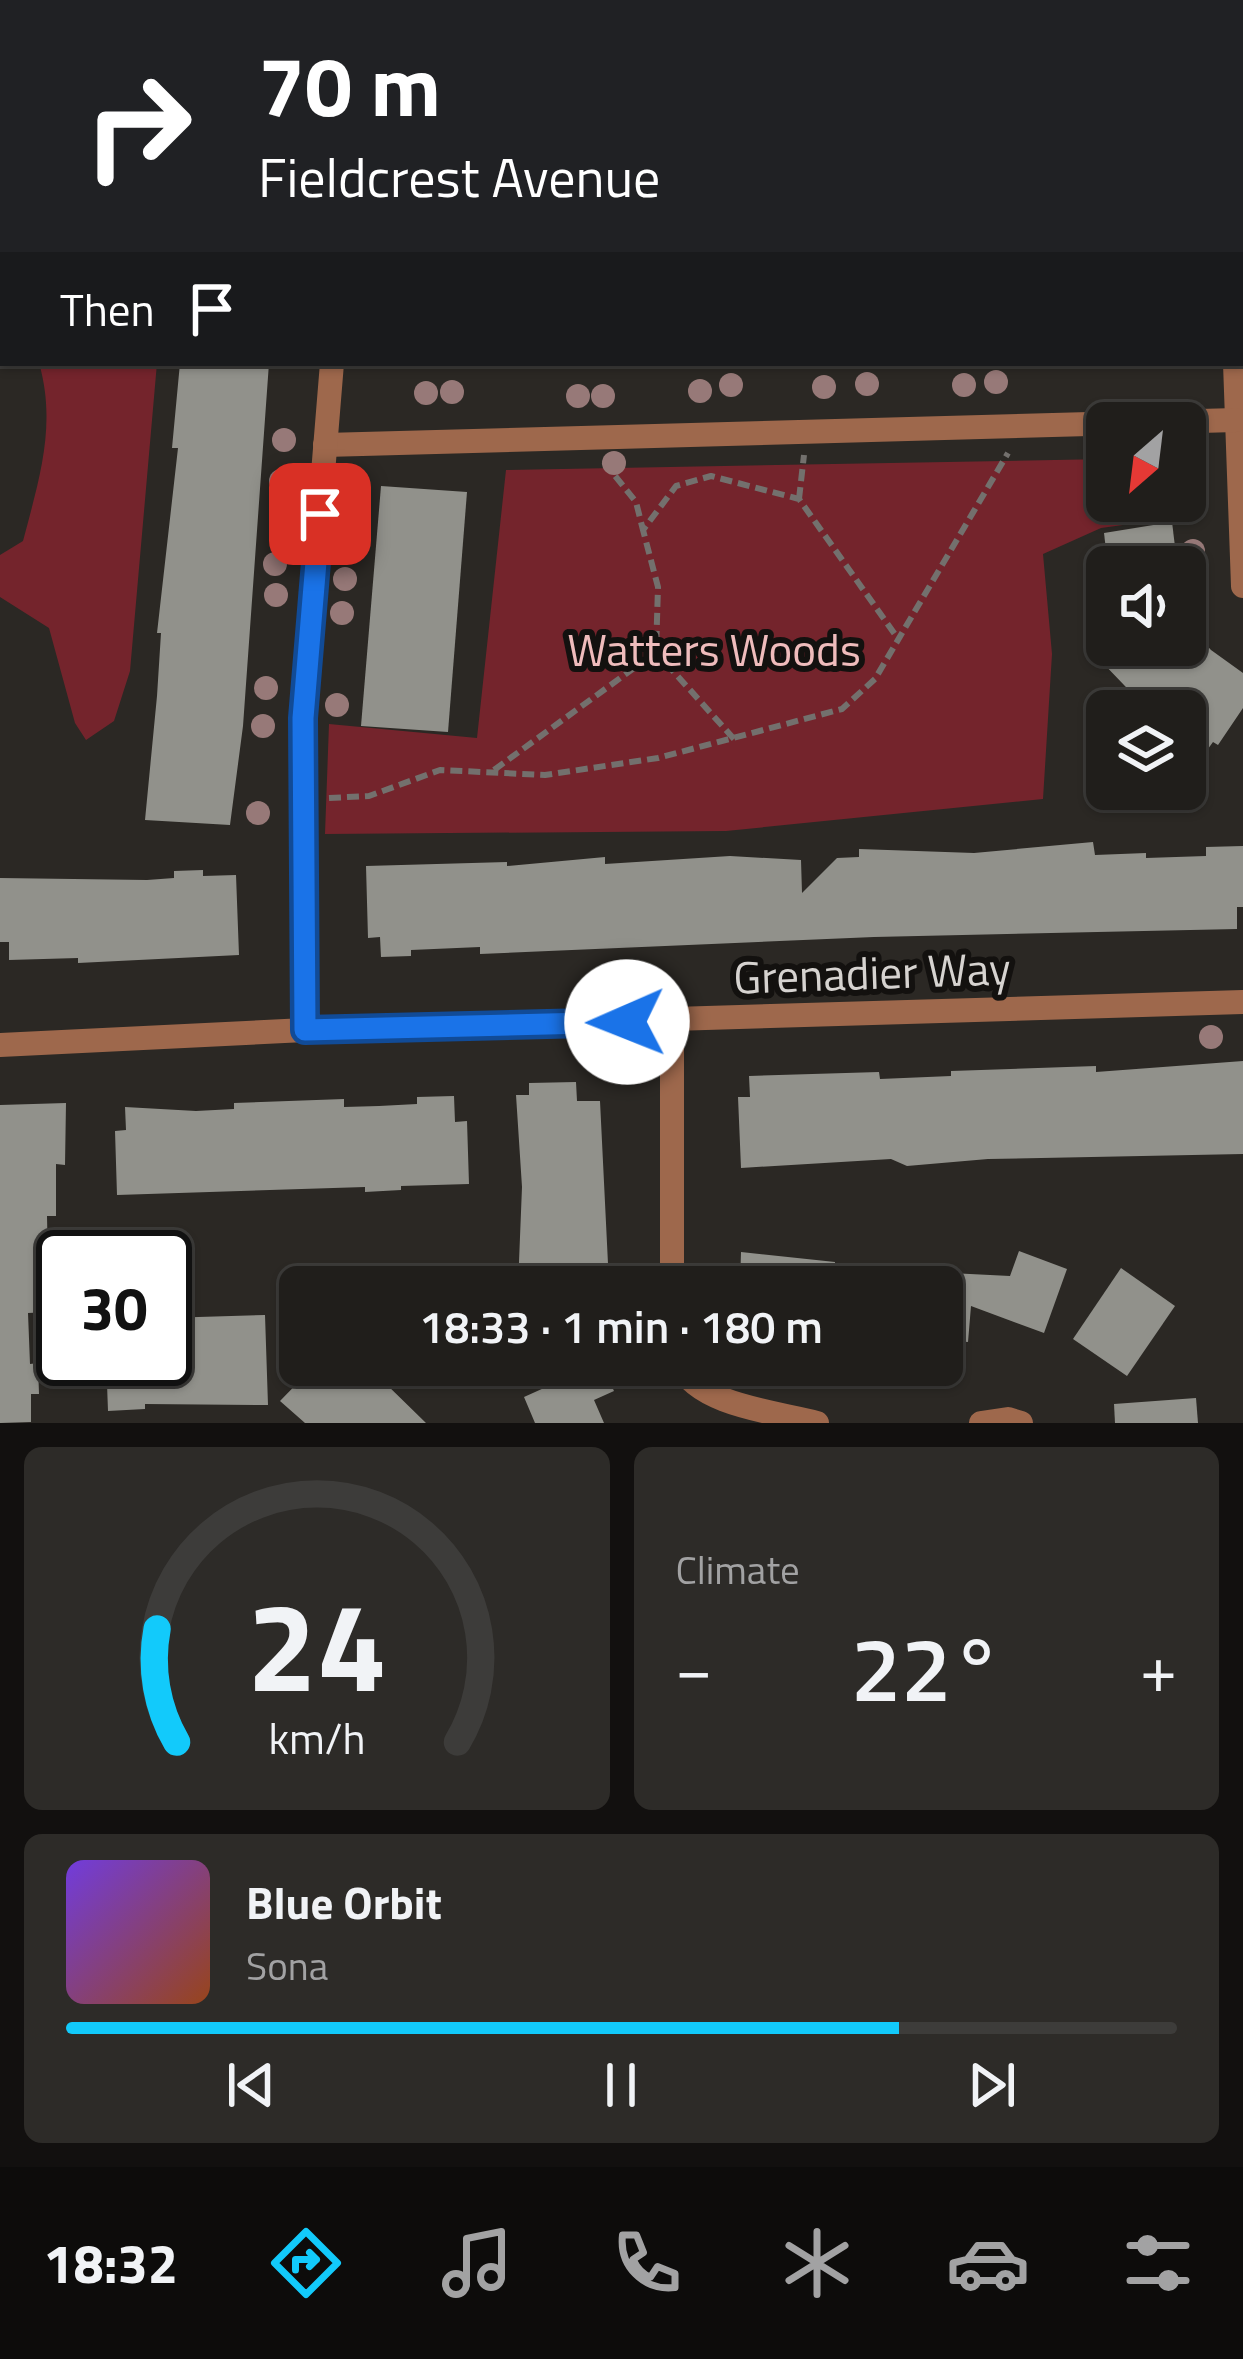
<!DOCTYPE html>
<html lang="en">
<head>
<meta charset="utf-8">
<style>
	body { margin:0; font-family:"Titillium Web",sans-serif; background:#2d2b28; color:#f1f3f6; height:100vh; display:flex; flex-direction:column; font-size:45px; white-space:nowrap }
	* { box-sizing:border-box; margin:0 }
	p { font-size:39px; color:#a2a2a3 }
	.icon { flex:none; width:66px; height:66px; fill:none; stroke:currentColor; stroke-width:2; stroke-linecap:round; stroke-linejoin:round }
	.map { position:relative; height:1423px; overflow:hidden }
	.panel { display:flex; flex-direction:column; gap:24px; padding:24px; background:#12100f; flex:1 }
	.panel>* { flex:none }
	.hud { position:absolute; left:0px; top:0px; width:1245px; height:366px; box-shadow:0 3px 9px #0004,0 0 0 3px #3d3c3a; background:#202124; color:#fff; overflow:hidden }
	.needle { width:78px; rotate:208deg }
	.buttons { position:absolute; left:1086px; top:402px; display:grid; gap:24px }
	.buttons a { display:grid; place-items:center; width:120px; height:120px; border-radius:18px; background:#201e1b; box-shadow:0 3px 9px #0004,0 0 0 3px #3d3c3a; font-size:60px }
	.speed { position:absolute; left:36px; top:1230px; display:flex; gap:24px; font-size:60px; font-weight:700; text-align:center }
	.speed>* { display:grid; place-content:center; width:156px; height:156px; border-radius:50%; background:#201e1b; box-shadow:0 3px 9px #0004,0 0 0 3px #3d3c3a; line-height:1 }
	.speed .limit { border:6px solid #111; border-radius:18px; background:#fff; color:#111 }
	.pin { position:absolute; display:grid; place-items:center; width:102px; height:102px; color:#fff; margin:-51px; border-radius:24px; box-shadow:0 6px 18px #0006 }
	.me { position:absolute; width:132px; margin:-66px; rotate:269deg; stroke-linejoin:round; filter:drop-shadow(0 0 9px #0008) }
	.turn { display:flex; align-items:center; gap:42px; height:252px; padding:0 60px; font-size:54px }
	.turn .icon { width:156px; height:156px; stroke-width:2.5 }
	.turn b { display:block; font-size:84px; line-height:102px }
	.then { display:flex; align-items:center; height:114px; padding:0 60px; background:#0003; gap:24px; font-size:45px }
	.big { font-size:90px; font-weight:600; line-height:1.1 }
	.panel .widget { flex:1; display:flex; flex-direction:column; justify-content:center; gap:18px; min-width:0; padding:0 42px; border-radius:18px; background:#2d2b28 }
	.panel .dial { align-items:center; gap:0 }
	.dial svg { height:312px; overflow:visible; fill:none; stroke:#3d3c3a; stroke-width:7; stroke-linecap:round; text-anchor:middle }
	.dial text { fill:#f1f3f6; stroke:none }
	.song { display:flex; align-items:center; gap:36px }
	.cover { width:144px; height:144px; border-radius:18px; background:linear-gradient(135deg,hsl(260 70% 55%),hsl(20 70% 35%)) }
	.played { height:12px; border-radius:6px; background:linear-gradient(90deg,#12cafb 75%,#3d3c3a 75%) }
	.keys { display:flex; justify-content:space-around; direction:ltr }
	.heat { display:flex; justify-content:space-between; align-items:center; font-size:66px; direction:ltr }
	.panel .tiles { flex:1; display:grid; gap:24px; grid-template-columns:1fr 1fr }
	.widget:last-child { grid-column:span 2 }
	.trip { position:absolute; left:279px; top:1266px; width:684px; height:120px; border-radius:18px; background:#201e1b; box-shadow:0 3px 9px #0004,0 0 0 3px #3d3c3a; font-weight:600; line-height:120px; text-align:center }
	.tabs { display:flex; height:192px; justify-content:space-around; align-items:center; background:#0d0c0b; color:#a2a2a3 }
	.tabs .icon { width:84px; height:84px }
	.tabs .on { color:#12cafb }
	.tabs b { font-size:54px; color:#f1f3f6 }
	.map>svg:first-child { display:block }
	.green { fill:#74242c }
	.building { fill:#91918b }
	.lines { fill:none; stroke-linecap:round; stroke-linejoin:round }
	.path { stroke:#73706d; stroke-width:6; stroke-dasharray:12 6; stroke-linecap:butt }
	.street { stroke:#9e684c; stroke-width:24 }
	.tree { fill:#977978 }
	.route-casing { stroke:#114b97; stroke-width:30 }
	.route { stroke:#1a73e8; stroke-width:21 }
	.labels { text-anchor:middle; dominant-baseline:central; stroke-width:12; stroke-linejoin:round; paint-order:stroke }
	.park-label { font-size:45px; fill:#efbcbc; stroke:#13110f }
	.street-label { font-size:45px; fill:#d6d3d0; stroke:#13110f }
</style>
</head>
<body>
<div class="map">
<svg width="1243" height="1423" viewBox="0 0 1243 1423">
	<rect width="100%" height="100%" fill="#2b2824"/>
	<g class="green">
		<path d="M39 363H157L130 671 114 721 86 740 75 723 49 628 0 597V555L23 541C39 480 57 425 39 363Z"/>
		<path d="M1107 459V501H1185V476L1188 516 1101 528 1043 554 1052 654 1043 799 726 831 325 834 329 724 477 738 506 470Z"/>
	</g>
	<g class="building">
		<path d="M180 363H269L243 726 230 825 145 820 157 696 161 633H157L178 448H172Z"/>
		<path d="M381 486 467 492 448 732 361 726Z"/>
		<path d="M1172 522 1177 563 1169 567H1108L1104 533Z"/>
		<path d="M1185 622 1211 650 1243 673V708L1218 745 1213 742 1205 753 1185 740V711H1149L1099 659 1114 645H1185Z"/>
		<path d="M1093 842 1095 855 1146 853V858L1206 856V847L1243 846V907H1237V929L874 937 480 954V947L411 950V956L381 957 380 937 368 938 366 866 507 862V866L605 857V864L730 856 801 860 802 893 837 858 859 857V849L974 853Z"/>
		<path d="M203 870V876L236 875 239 955 78 963V958L9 960V942H0V878L147 880 174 878V871Z"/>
		<path d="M1243 1061V1154L988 1159 907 1166 891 1159 741 1168 738 1097H750L749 1076 879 1072 880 1079 951 1076V1071L1096 1066V1072Z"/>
		<path d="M576 1082 577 1101H600L609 1284 518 1287 522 1187 516 1095H529V1083Z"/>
		<path d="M454 1096 455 1122 467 1121 469 1184 401 1186V1190L365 1192V1187L117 1195 115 1131 126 1130 125 1107 196 1111 234 1109V1103L344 1099V1107L379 1106 417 1104V1097Z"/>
		<path d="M66 1103 65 1165 56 1164V1216H47L49 1312 28 1313 30 1364 38 1363 39 1394H31V1422L0 1423V1105Z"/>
		<path d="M1019 1251 1067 1269 1044 1333 971 1306 968 1342 942 1340V1280L950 1273 1010 1276Z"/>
		<path d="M741 1252 835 1262 833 1287H740Z"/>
		<path d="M1121 1268 1175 1306 1127 1376 1073 1339Z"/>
		<path d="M265 1315 268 1405 145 1404V1409L108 1411 107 1384H96L95 1359H165V1318Z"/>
		<path d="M315 1365H396L382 1380 426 1423H305L280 1401Z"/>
		<path d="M595 1365H602L614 1391 594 1400 604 1423H535L524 1397Z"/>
		<path d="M1196 1398 1198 1423H1115L1114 1404Z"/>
	</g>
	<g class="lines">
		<g class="path">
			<path d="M386 0V3"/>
			<path d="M604 462 636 502 643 530"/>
			<path d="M799 499 804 455"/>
			<path d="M734 739 656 652 658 587 643 530 676 486 711 476 799 499 899 640"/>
			<path d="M494 770 656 652"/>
			<path d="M329 798 369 796 440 770 545 775 658 758 842 709 875 679 1008 453"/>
		</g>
		<g class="street">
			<path d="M1227 0V3"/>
			<path d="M1235 363 1243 586"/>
			<path d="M325 445 1236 420"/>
			<path d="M305 1030 303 718 332 363"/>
			<path d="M0 1045 305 1030 1243 1002"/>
			<path d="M672 1287V1020"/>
			<path d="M680 1365C699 1406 777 1412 817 1423"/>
			<path d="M981 1423 1008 1419 1021 1423"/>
		</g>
	</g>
	<g class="tree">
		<circle cx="996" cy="382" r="12"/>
		<circle cx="867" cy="384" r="12"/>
		<circle cx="731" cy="385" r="12"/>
		<circle cx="964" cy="385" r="12"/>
		<circle cx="824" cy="387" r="12"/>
		<circle cx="700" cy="391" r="12"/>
		<circle cx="452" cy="392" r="12"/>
		<circle cx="426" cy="393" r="12"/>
		<circle cx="578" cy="396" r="12"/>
		<circle cx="603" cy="396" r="12"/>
		<circle cx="284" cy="440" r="12"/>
		<circle cx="614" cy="463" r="12"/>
		<circle cx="281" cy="481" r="12"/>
		<circle cx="357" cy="496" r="12"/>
		<circle cx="1193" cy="551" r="12"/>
		<circle cx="275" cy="564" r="12"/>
		<circle cx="345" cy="579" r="12"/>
		<circle cx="276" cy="595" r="12"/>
		<circle cx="342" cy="613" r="12"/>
		<circle cx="266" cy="688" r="12"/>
		<circle cx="337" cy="705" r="12"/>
		<circle cx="263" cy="726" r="12"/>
		<circle cx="258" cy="813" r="12"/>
		<circle cx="1211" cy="1037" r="12"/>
	</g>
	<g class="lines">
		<g class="route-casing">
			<path id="route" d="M320 514 303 718 305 1030 627 1022"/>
		</g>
		<use href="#route" class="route"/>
	</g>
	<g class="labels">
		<g class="park-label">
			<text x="714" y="649">Watters Woods</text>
		</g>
		<g class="street-label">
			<text transform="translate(872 972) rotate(-2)">Grenadier Way</text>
		</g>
	</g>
</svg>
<div class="buttons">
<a><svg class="needle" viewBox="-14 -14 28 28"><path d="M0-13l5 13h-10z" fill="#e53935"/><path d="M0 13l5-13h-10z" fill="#a2a2a3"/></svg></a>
<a><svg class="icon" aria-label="sound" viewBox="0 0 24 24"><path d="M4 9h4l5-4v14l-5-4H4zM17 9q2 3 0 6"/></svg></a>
<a><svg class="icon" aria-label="layers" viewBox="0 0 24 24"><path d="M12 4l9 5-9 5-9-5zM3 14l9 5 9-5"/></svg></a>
</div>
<div class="speed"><div class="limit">30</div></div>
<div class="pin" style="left:320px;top:514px;background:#d93025"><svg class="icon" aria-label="arrive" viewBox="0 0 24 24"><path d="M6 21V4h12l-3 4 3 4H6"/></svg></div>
<svg class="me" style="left:627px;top:1022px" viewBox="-20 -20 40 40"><circle r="19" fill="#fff"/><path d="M0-13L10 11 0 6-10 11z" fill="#1a73e8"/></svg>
<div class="trip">18:33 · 1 min · 180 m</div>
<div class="hud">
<div class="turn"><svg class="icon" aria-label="right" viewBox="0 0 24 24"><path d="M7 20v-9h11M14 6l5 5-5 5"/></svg><div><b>70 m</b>Fieldcrest Avenue</div></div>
<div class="then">Then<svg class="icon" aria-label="arrive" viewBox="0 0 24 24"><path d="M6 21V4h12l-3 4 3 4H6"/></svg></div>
</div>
</div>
<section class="panel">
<div class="tiles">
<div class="widget dial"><svg viewBox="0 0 100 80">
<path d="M14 69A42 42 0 1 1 86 69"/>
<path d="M14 69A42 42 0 0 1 9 40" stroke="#12cafb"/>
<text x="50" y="56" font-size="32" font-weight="700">24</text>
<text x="50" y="72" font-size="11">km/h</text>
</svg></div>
<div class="widget"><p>Climate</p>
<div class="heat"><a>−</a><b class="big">22°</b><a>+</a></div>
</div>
<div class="widget">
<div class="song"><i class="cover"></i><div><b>Blue Orbit</b><p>Sona</p></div></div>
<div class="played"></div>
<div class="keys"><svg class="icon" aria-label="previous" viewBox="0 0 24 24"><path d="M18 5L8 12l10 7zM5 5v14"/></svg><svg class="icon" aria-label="pause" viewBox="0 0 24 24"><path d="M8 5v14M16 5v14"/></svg><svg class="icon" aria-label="next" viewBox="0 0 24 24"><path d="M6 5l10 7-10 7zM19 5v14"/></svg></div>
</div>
</div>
</section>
<nav class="tabs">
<b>18:32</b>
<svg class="icon on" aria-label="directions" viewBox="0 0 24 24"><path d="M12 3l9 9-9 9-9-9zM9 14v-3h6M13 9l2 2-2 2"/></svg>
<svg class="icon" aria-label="music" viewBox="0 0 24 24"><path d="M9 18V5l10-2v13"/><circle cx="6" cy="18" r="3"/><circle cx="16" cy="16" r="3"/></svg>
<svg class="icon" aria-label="phone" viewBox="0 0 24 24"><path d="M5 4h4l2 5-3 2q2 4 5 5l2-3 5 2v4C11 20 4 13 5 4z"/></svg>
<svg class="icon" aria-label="climate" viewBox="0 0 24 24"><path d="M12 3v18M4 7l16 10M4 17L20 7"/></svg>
<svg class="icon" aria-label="car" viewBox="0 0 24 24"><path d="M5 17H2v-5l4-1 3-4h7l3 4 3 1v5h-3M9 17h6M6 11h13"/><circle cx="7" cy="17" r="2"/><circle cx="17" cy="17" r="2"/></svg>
<svg class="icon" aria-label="filters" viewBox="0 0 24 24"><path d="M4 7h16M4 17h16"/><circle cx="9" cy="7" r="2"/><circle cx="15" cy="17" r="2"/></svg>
</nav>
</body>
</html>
